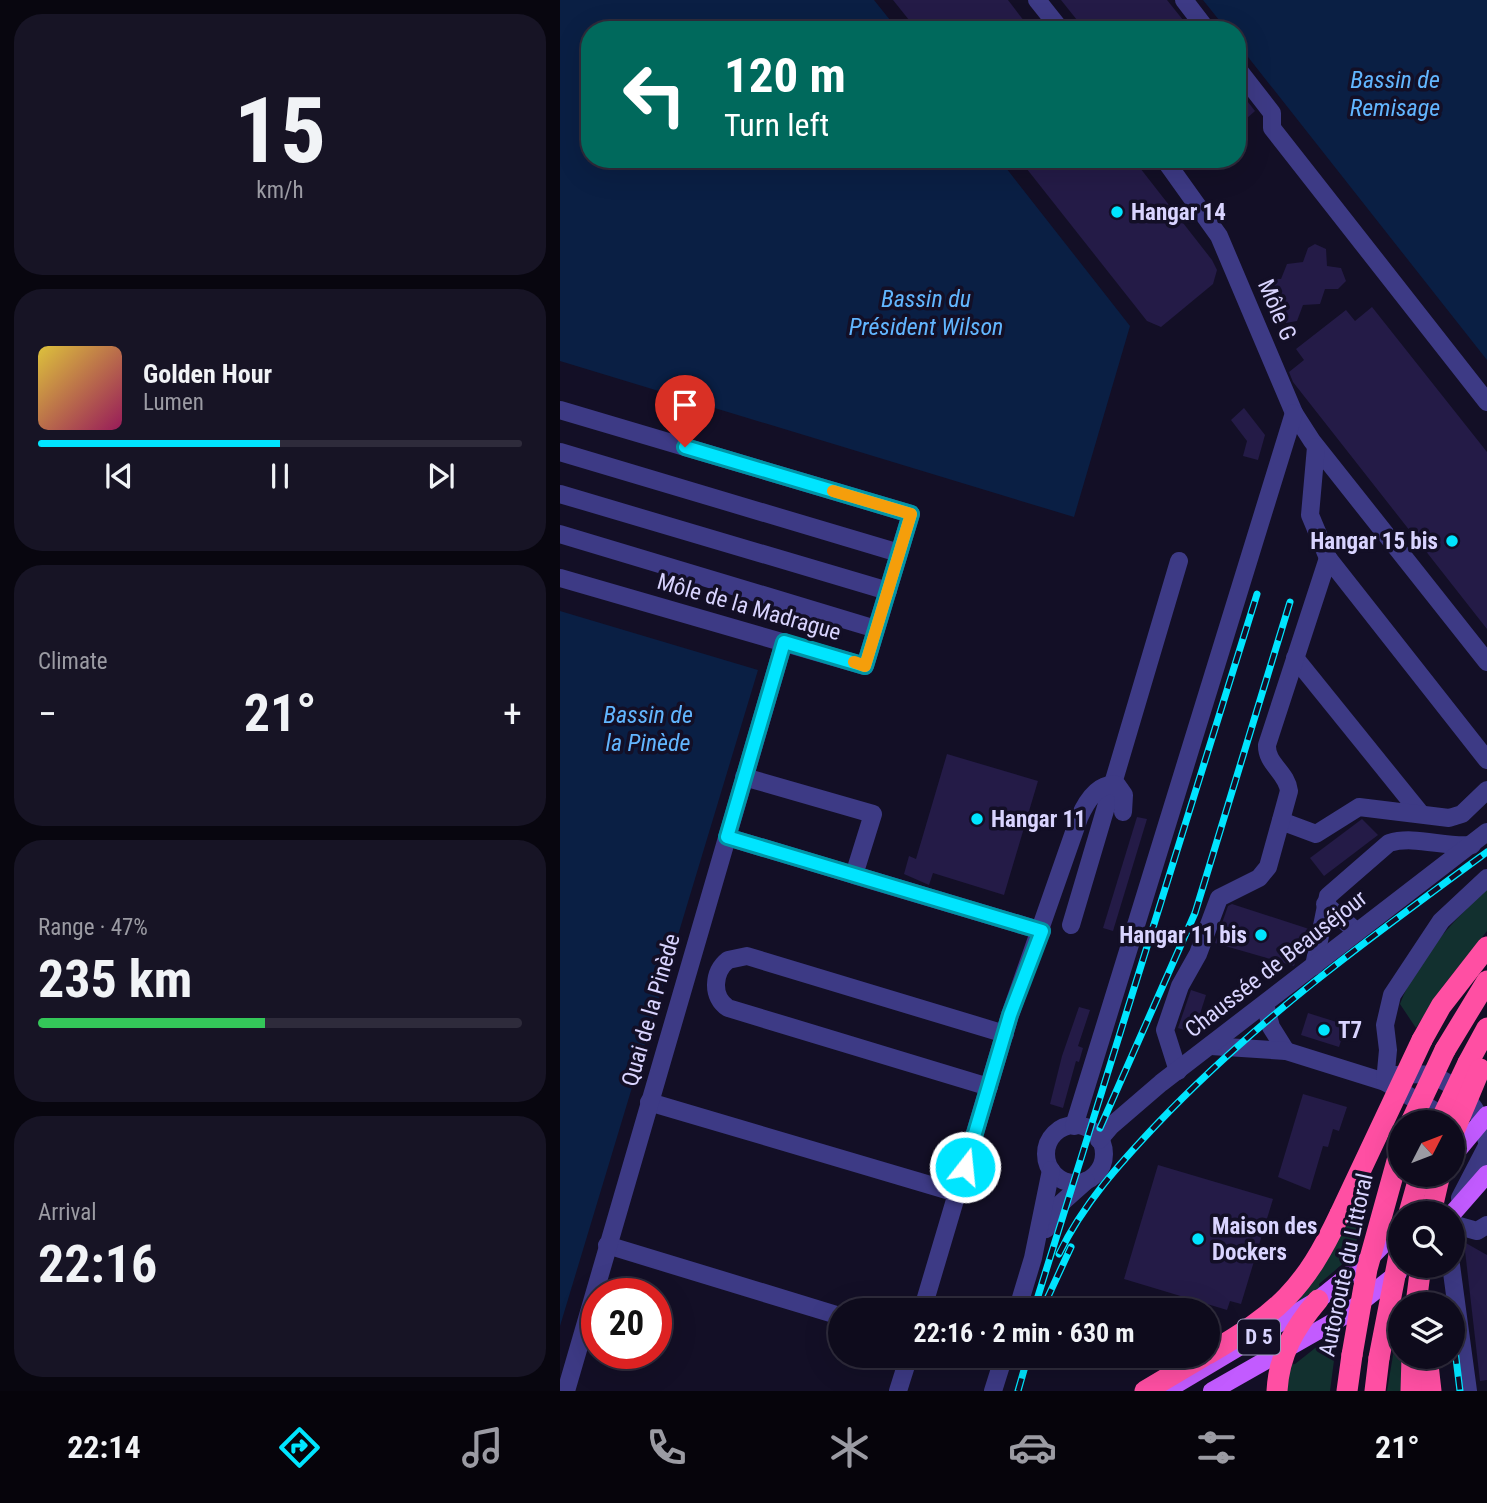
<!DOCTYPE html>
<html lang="en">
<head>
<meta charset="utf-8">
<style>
	body { margin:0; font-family:"Roboto Condensed",sans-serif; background:#171425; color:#f1f3f6; height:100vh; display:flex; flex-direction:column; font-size:26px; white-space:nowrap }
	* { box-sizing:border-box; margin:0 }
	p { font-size:23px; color:#9b9ba3 }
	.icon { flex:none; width:38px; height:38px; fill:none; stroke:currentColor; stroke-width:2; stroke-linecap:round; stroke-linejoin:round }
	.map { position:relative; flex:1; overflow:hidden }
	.panel { display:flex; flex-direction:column; gap:14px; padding:14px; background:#08060f; width:560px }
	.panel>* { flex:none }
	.top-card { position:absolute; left:21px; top:21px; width:665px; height:147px; border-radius:28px; box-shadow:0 7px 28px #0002,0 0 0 2px #2e2b3b; background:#00695c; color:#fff; overflow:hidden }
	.needle { width:46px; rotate:48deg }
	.tools { position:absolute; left:828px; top:1110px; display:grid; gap:14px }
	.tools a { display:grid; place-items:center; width:77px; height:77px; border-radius:50%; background:#0e0b1c; box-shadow:0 7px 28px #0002,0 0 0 2px #2e2b3b; font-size:35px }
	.speed { position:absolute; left:21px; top:1278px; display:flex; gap:14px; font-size:35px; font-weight:700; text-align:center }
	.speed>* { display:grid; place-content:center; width:91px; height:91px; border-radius:50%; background:#0e0b1c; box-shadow:0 7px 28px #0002,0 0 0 2px #2e2b3b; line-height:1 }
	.speed .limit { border:10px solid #d22; background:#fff; color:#111 }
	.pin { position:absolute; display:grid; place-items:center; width:60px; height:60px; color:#fff; margin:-72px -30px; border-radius:50% 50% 50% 0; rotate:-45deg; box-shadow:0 0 7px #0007 }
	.pin .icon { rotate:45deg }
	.me { position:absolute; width:77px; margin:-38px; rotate:16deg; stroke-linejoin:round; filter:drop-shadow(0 0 5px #0008) }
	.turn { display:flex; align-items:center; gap:24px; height:147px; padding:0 28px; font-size:32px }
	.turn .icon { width:91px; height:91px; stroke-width:2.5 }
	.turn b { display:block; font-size:49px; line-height:60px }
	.big { font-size:52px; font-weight:700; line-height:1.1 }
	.panel .card { flex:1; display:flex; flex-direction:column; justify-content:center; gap:10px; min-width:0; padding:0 24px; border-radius:28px; background:#171425 }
	.panel .dial { align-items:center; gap:0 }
	.dial b { font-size:91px; line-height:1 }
	.song { display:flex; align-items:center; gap:21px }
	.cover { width:84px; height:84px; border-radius:10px; background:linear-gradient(135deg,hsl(50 70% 55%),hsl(330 70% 35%)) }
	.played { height:7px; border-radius:4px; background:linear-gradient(90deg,#00e5ff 50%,#2e2b3b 50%) }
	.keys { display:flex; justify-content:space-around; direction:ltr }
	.heat { display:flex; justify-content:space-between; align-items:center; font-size:38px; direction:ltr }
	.charge { height:10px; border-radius:5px; background:linear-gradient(90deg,#34c759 47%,#2e2b3b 0) }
	.trip { position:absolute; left:268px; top:1298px; width:392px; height:70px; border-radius:35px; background:#0e0b1c; box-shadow:0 7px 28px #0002,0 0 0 2px #2e2b3b; font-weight:700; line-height:70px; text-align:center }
	.menu { display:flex; height:112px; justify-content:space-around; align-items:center; background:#06040b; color:#9b9ba3 }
	.menu .icon { width:49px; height:49px }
	.menu .on { color:#00e5ff }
	.menu b { font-size:32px; color:#f1f3f6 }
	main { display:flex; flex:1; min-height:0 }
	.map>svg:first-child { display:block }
	.green { fill:#12302f }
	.water { fill:#0a1f44 }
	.building { fill:#241b47 }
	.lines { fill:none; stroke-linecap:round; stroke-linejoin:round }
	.minor { stroke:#3d3a85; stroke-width:18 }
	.major { stroke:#c25bff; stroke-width:18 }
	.highway { stroke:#ff4fa3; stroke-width:21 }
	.rail-casing { stroke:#00e5ff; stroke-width:7 }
	.rail { stroke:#130f26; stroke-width:4.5; stroke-dasharray:13; stroke-linecap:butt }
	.highway-bridge { stroke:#ff4fa3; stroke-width:21 }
	.route-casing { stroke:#0095a6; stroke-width:18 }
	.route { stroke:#00e5ff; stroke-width:12 }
	.slow { stroke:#f59e0b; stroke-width:12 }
	.poi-dot { fill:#00e5ff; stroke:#130f26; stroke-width:2.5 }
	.labels { text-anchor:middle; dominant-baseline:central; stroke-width:7; stroke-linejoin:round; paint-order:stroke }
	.shield { fill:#130f26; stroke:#9e99be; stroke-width:2 }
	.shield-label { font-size:21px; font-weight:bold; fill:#d9d4ff }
	.poi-label { font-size:23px; font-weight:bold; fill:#d9d4ff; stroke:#130f26; text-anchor:start }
	.street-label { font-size:23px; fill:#d9d4ff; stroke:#130f26 }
	.water-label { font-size:24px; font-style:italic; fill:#62b6ff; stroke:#130f26 }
</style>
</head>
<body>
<main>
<section class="panel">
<div class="card dial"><b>15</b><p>km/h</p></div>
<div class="card">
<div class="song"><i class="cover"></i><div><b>Golden Hour</b><p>Lumen</p></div></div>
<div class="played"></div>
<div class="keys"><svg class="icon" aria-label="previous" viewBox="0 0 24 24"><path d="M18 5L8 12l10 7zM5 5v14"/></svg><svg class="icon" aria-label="pause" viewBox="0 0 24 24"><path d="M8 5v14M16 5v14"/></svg><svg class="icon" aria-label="next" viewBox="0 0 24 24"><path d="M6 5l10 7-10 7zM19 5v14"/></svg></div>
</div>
<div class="card"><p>Climate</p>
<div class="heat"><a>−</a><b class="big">21°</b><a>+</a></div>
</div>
<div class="card"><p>Range · 47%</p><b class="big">235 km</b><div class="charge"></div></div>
<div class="card"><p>Arrival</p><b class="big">22:16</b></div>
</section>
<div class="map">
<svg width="927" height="1391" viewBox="0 0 927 1391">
	<rect width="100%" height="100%" fill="#130f26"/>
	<g class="green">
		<path d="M927 889V931L883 986 856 1028 840 1004C858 958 892 922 927 889Z"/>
		<path d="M790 1206 804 1211 793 1255 759 1284 760 1289 748 1299 728 1308Z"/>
		<path d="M840 1313 842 1391H827Z"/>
		<path d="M778 1330 770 1391H725L727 1365 735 1364Z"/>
	</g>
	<g class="water">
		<path d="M0 0H314L338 30H30V159H439L570 326 514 517 0 361Z"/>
		<path d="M643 0H927V360L677 43V30H667Z"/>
		<path d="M0 611 198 670 0 1326Z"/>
	</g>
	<g class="building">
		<path d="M333 0H448L471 30H357Z"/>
		<path d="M501 0H607L631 30H525Z"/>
		<path d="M677 88 695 111 677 127Z"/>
		<path d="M459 159H573L652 260 657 270 653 284 601 327 587 321Z"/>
		<path d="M755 244 766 249 767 266 781 268 786 281 778 289H765L760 304 743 305 737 321 726 323 718 315 717 303 704 297 703 285 709 279H721L727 264 743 262 748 248Z"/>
		<path d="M812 307 927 452V629L733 382 729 372 744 360 736 349 786 310 795 321Z"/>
		<path d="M684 408 705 435 698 460 683 456 687 441 671 420Z"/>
		<path d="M387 754 478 781 444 895 373 873 369 885 344 874 349 856 356 859Z"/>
		<path d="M577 817 587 819 553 931 543 928Z"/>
		<path d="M802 819 818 835 764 876 750 858Z"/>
		<path d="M672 904 746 928 750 930 745 955 738 953 734 966 655 943 668 906Z"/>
		<path d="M631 990 646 995 634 1033 618 1028Z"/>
		<path d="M519 1007 530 1010 518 1046 523 1048 519 1062 516 1061 503 1108 490 1104 502 1056Z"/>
		<path d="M748 1013 786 1025 779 1047 741 1035Z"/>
		<path d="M743 1094 787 1107 779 1131 773 1129 768 1147 763 1146 750 1190 718 1177Z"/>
		<path d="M598 1165 713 1199 681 1304 670 1301 667 1310 564 1279Z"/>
		<path d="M904 1242 927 1255V1380L920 1381Z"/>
	</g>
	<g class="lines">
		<g class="minor">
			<path d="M477 0 501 30"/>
			<path d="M624 0 647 30"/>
			<path d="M677 68 712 113V128L927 402"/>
			<path d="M604 159 659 236 734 413 752 441 927 662"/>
			<path d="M0 410 351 514 305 666 0 578"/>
			<path d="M756 447 750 515 768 558"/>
			<path d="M0 452 339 553"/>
			<path d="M0 494 328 591"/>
			<path d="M0 534 316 629"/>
			<path d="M735 658 861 814"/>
			<path d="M184 777 313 814 294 875 482 931"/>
			<path d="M721 821 756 834 799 807 889 818 902 814 927 790"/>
			<path d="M167 837 294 875"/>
			<path d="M765 904 797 932"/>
			<path d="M511 925 619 561"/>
			<path d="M754 966 768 896 829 843C855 835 885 848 912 845"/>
			<path d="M705 1004 711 1027 726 1051"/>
			<path d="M651 1046 726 1051 825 1082 875 1111 896 1118"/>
			<path d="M618 1071 605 1030 620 986 638 954 659 898 699 878 708 867 729 791C727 772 706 764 707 745L768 558 927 760"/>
			<path d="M835 1075C846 1075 859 1073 869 1075 899 1083 924 1112 927 1143"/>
			<path d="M825 1082 828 1050 825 1025 832 995 881 921 927 878"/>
			<path d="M429 1087 168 1008C151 997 153 972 168 960L187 956 445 1034"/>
			<path d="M89 1102 397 1193"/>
			<circle cx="515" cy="1154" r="29"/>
			<path d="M514 1126 734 413"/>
			<path d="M539 1140 551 1126 601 1083 927 832"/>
			<path d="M900 1198 927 1146"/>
			<path d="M892 1224 917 1231 927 1225"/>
			<path d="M486 1229 499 1205 526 1181"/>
			<path d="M47 1245 280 1316"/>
			<path d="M891 1265 908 1391"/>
			<path d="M362 1311 450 1015 519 818C526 802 538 782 557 785L564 795 563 812"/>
			<path d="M457 1311 473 1258 491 1170"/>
			<path d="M6 1391 224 642"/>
			<path d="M338 1391 349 1356"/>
			<path d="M433 1391 444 1356"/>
		</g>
		<g class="major">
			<path d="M892 1157 927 1115"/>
			<path d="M892 1214 927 1174"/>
			<path d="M605 1391 758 1300 810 1258 840 1227"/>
			<path d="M652 1391 782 1317 838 1273"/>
		</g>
		<g class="highway">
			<path d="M862 1040 881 1006 927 947"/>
			<path d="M885 1050 927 981"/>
			<path d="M908 1063 927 1028"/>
			<path d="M849 1213 860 1174"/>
			<path d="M648 1354C719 1312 744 1290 780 1214"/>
			<path d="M867 1356 871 1391"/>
			<path d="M585 1391 644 1356"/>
			<path d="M717 1391C719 1354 735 1327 758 1300"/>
			<path d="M787 1391 792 1355"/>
			<path d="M815 1391 819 1358"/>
			<path d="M851 1391 852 1356"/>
		</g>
		<g class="rail-casing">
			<g id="rail">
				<path d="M540 1128 635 913 730 602"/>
				<path d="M499 1254C523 1204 560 1163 598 1123 696 1020 812 936 927 852"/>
				<path d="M486 1301 511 1247"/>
				<path d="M474 1309 697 594"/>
				<path d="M892 1325 900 1391"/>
				<path d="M458 1391 468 1356"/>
			</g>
		</g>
		<use href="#rail" class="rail"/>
		<g class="highway-bridge">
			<path d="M851 1122 885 1050"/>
			<path d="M880 1122 908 1063"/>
			<path d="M892 1136 920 1069"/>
			<path d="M871 1213 880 1174"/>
			<path d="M780 1214 862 1040"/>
			<path d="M856 1304 861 1265"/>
			<path d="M792 1355 807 1269 840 1150"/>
			<path d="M819 1358 840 1250"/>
		</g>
	</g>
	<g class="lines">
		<g class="route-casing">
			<path id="route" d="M125 447 351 514 305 666 224 642 167 837 482 931 450 1015 405 1167"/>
		</g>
		<use href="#route" class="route"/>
		<path class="slow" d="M273 491 351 514 305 666 294 662"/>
	</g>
	<g class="poi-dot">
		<circle cx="557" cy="212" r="7"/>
		<circle cx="892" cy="541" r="7"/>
		<circle cx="417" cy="819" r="7"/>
		<circle cx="701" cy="935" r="7"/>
		<circle cx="764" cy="1030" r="7"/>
		<circle cx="638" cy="1239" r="7"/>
	</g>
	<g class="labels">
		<rect class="shield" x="678" y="1319.5" width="42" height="35" rx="5"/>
		<g class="shield-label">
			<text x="699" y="1337">D 5</text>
		</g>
		<g class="poi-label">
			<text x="571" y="212">Hangar 14</text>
			<text x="878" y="541" text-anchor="end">Hangar 15 bis</text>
			<text x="431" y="819">Hangar 11</text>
			<text x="687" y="935" text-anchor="end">Hangar 11 bis</text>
			<text x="778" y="1030">T7</text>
			<text x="652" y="1226">Maison des<tspan x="652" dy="26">Dockers</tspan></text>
		</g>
		<g class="street-label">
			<text transform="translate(717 310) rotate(67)">Môle G</text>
			<text transform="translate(189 607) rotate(16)">Môle de la Madrague</text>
			<text transform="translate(716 964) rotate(-38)">Chaussée de Beauséjour</text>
			<text transform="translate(91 1010) rotate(-74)">Quai de la Pinède</text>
			<text transform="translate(786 1265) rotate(-78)">Autoroute du Littoral</text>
		</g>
		<g class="water-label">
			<text x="835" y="80">Bassin de<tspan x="835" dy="28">Remisage</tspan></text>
			<text x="366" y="299">Bassin du<tspan x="366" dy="28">Président Wilson</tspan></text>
			<text x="88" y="715">Bassin de<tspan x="88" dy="28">la Pinède</tspan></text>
		</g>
	</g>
</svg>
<div class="tools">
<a><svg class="needle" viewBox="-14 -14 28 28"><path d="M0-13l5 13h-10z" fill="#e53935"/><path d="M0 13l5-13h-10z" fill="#9b9ba3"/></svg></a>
<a><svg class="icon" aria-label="search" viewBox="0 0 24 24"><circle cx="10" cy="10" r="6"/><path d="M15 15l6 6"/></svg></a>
<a><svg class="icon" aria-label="layers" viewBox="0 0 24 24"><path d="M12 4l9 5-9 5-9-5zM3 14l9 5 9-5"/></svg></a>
</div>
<div class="speed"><div class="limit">20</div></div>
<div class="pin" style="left:125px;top:447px;background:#d93025"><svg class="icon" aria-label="arrive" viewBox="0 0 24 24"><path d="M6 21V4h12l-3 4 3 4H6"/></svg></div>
<svg class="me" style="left:405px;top:1167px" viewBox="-20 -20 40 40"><circle r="17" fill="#00e5ff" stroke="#fff" stroke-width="3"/><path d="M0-11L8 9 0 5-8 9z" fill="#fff"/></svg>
<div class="trip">22:16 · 2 min · 630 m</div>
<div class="top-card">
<div class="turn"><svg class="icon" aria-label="left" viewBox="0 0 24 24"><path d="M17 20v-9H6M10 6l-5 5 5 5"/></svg><div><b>120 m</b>Turn left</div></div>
</div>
</div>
</main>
<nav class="menu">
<b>22:14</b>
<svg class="icon on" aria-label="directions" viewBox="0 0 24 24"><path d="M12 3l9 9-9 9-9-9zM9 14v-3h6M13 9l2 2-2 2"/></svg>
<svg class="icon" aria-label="music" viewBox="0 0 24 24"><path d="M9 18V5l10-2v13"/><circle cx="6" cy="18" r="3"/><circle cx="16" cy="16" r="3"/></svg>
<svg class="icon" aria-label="phone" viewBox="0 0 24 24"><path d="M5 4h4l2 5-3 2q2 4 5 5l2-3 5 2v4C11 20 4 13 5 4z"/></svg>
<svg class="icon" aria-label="climate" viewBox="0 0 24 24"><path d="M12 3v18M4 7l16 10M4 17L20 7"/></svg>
<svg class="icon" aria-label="car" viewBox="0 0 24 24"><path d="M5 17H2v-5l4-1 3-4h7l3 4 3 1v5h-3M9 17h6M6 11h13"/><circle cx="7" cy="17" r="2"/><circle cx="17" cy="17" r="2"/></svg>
<svg class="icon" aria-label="filters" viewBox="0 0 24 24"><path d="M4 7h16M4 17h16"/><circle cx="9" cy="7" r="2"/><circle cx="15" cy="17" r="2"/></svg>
<b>21°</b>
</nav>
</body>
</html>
